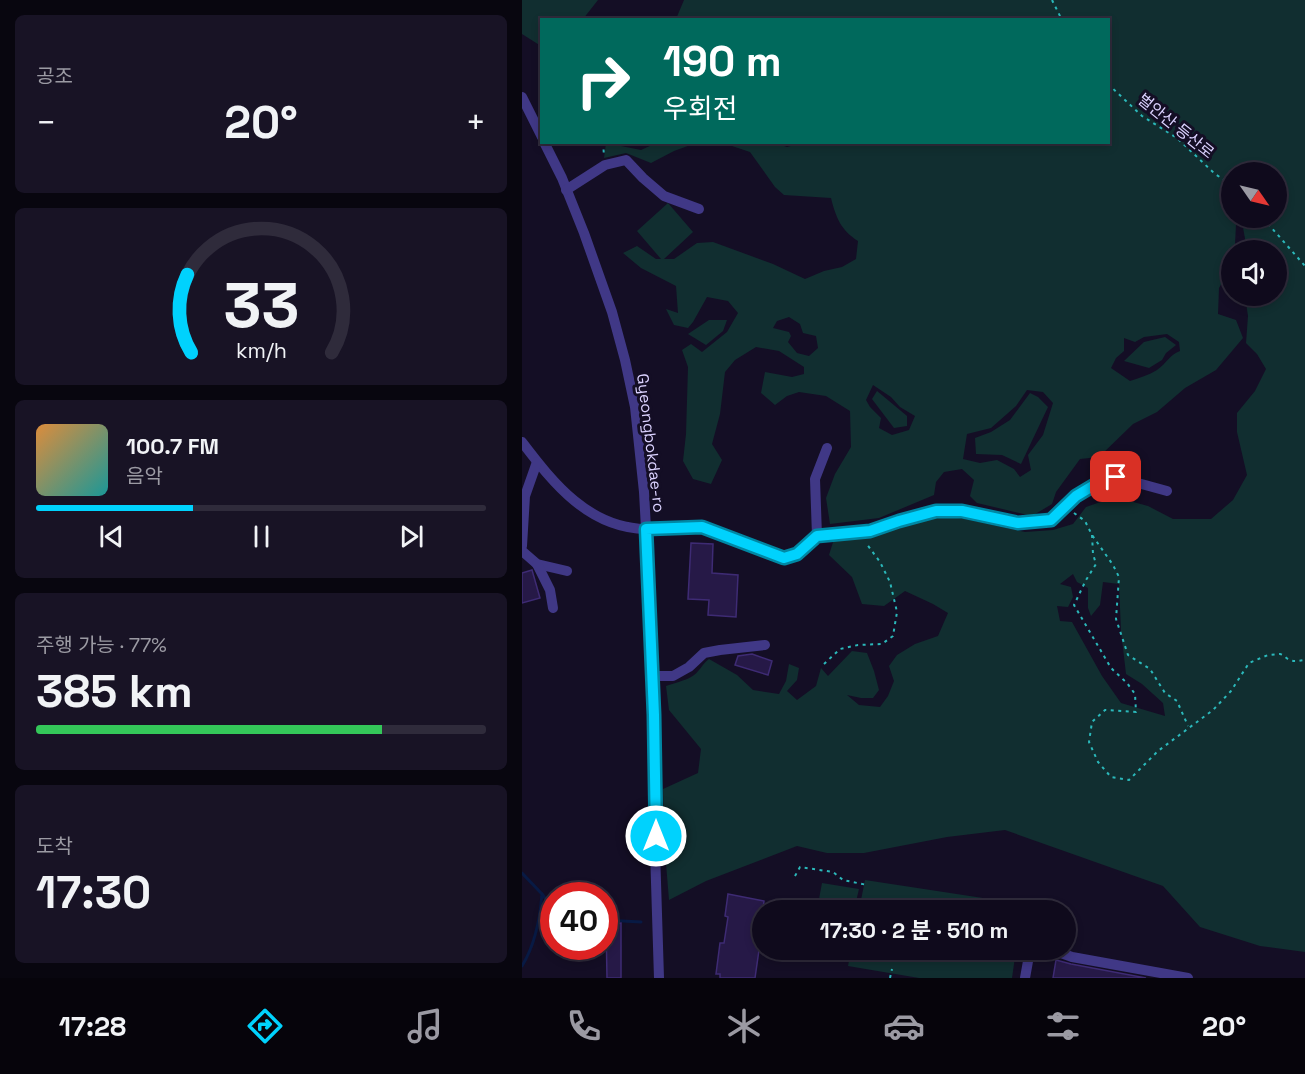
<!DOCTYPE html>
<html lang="ko">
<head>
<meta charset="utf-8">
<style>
	body { margin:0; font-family:"Space Grotesk","Noto Sans KR",sans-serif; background:#181325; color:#f1f3f6; height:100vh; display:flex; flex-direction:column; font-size:22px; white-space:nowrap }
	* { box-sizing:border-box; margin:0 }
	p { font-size:20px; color:#9b9aa3 }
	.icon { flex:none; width:33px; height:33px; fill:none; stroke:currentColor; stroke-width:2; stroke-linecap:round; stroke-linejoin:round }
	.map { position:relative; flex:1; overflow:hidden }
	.sheet { display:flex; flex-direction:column; gap:15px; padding:15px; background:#08060f; width:522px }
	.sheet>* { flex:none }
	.hud { position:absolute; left:18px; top:18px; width:570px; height:126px; border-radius:0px; box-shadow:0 3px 9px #0003,0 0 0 2px #2f2b3b; background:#00695c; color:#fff; overflow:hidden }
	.needle { width:39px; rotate:124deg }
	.tools { position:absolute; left:699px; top:162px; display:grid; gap:12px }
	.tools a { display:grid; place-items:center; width:66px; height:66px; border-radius:50%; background:#0f0a1c; box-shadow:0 3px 9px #0003,0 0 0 2px #2f2b3b; font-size:30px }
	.speed { position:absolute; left:18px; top:882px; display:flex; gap:12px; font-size:30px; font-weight:700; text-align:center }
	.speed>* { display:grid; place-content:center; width:78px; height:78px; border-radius:50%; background:#0f0a1c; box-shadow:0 3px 9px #0003,0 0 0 2px #2f2b3b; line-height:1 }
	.speed .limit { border:9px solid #d22; background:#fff; color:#111 }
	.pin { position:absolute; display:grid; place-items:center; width:51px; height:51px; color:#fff; margin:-26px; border-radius:12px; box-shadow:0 3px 9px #0006 }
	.me { position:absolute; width:66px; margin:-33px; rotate:0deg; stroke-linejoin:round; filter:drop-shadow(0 0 4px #0008) }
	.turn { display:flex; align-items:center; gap:21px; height:126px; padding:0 24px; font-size:27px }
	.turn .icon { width:78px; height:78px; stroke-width:2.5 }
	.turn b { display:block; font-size:42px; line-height:51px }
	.big { font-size:45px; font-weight:700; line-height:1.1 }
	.sheet .card { flex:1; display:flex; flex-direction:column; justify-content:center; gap:9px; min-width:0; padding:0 21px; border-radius:9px; background:#181325 }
	.sheet .dial { align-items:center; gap:0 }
	.dial svg { height:156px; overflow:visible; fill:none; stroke:#2f2b3b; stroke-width:7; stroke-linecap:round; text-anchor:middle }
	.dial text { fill:#f1f3f6; stroke:none }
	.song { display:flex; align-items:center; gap:18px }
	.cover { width:72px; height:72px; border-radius:9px; background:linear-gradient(135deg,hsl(30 70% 55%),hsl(180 70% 35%)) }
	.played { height:6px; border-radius:3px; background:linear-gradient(90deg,#00d2fd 35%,#2f2b3b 35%) }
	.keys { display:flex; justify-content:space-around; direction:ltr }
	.heat { display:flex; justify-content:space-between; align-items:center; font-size:33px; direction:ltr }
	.charge { height:9px; border-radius:4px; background:linear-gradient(90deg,#34c759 77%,#2f2b3b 0) }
	.trip { position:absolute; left:230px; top:900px; width:324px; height:60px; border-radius:30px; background:#0f0a1c; box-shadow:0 3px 9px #0003,0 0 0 2px #2f2b3b; font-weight:700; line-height:60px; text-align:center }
	.tabs { display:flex; height:96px; justify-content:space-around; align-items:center; background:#06040b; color:#9b9aa3 }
	.tabs .icon { width:42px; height:42px }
	.tabs .selected { color:#00d2fd }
	.tabs b { font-size:27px; color:#f1f3f6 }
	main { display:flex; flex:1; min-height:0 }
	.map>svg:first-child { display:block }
	.green { fill:#112e30; fill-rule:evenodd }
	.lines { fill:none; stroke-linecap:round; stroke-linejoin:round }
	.stream { stroke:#081a44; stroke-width:3 }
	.building { fill:#261947; stroke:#3e2b74; stroke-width:1.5 }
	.path { stroke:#2bb8ba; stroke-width:2; stroke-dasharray:3 4.5; stroke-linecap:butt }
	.minor { stroke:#403886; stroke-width:10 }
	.route-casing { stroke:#0088a4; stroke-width:15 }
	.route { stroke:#00d2fd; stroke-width:10 }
	.labels { text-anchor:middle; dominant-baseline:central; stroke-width:6; stroke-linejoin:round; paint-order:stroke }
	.street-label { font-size:16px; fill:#dbd2ff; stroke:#140e25 }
</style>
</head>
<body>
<main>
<section class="sheet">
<div class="card"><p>공조</p>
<div class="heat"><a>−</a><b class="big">20°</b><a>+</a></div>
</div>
<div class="card dial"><svg viewBox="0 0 100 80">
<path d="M14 69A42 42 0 1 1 86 69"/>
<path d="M14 69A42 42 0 0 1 12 29" stroke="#00d2fd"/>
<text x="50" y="56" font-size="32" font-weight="700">33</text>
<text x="50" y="72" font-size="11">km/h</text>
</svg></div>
<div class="card">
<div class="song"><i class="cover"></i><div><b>100.7 FM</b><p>음악</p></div></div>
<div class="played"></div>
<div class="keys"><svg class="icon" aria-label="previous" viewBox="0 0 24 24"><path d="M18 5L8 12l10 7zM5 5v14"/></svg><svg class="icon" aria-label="pause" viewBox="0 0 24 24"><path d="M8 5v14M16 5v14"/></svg><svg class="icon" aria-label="next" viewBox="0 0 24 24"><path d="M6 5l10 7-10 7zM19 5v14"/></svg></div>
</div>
<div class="card"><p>주행 가능 · 77%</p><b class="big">385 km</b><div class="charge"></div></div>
<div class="card"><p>도착</p><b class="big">17:30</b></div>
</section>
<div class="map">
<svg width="783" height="978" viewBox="0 0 783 978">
	<rect width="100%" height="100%" fill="#140e25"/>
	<g class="green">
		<path d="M0 0H76L61 19 20 20 19 46 0 34Z"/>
		<path d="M162 0H783V952L738 946 678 927 641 886 483 830 425 837 342 853H305L275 846 184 881 147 900 142 839 141 789 176 773 179 749 147 710 144 686C152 683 162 681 169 677 177 673 180 664 187 659L215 675 231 690 257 694 264 681 267 664 277 668 275 680 265 691 275 700 294 686 299 668 306 676 330 651 345 653 352 671 357 690 351 698H339L325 695 337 705 358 707 366 696 372 681 367 666 375 655 393 644 416 636 426 613 411 604 383 591 362 606 340 604 330 577 307 555 312 539 344 537 414 515 443 519 503 532 531 530 551 524 564 507 593 497 626 506 651 519H689L711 500 725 475 715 432V413L733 391 744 369 735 354 724 343 726 316 723 296H754V250H729L724 244 720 222 714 225 713 244 712 250H710L709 258 705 274 697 288 696 314 714 320 721 338 694 370 663 388 635 412 611 424 577 457 558 459 534 492 530 504 510 516 455 503 448 496 452 480 440 469 422 472 414 482 412 495 357 518 308 524 304 498 313 474 329 447 328 411 304 396 277 392 265 396 253 405 239 393 243 372 270 377 282 374V367L257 351 234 347 213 360 203 372 198 414 190 444 200 460 189 484 171 479 161 461 164 434 166 367 160 350 169 344 180 352 205 332 216 313 206 301 185 297 171 322 166 328 152 325 144 309 156 313 154 286 119 268 101 253 115 246 134 259H139L115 231 146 203 171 232 142 259H152L175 243 191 242 251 264 283 279 302 271 320 267 334 259 336 241C319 230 314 218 309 198L262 195 253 187 228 152 201 143H253L265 147 283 142H586V20L154 19ZM710 172H754V218H710ZM267 317 278 324 281 333 294 336 296 348 287 356 275 353 266 342 269 336 267 332 251 328 255 321ZM645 334 657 342 658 351C647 355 645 363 635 370 627 375 617 378 608 381L589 368 594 358 602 351V338L613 342 622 337ZM351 385 369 397 378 407 393 416 387 430 370 435 357 428 359 418 348 407 344 400ZM505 390 521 392 531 403 521 435 506 455 509 470 498 477 492 469 475 460 458 463 441 459 445 434 469 428 494 406ZM551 574 555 582 566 588V608L569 616 578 605 581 582 597 584 599 631 604 674 620 684 641 703 643 716 599 703 580 676 550 622 538 621 535 606 546 607 551 597 549 587 538 584Z"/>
		<path d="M84 143 119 150 130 145 128 143H174L152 151 129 163 104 153 82 158Z"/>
		<path d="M187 320H205L201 331 184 345 166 334Z"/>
		<path d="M643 337 654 345 644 353 640 360 627 368 602 361 622 342Z"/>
		<path d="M355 391 385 416V426L372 428 350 399Z"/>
		<path d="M508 393 516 397 526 407 499 464 480 455 454 454 453 438 469 432 488 420Z"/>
		<path d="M343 880 487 902 500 910H337Z"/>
		<path d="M300 883 337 889 332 910H295Z"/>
		<path d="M329 950H494L490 978H397L326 966Z"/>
	</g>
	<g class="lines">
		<g class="stream">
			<path d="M0 873 20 894C18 919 13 945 0 966"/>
			<path d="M20 894 32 910"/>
			<path d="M82 920 119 922"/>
		</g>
	</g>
	<g class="building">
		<path d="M169 543 191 544 190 573 216 575 214 617 186 615 187 600 166 599Z"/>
		<path d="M10 570 18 598 0 603V573Z"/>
		<path d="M230 654 250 661 246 675 213 665 216 656Z"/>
		<path d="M206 894 242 901 239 924H236L233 941 238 943 233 978H198V974H194L198 943H202L206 917 203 916Z"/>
		<path d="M99 923V978H85L84 924Z"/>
		<path d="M534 960 549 964 624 978H531Z"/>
	</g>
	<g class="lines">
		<g class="path">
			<path d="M530 0 540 20"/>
			<path d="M586 84 620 116 655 138 693 174 710 185"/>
			<path d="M81 142 82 156"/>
			<path d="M741 218 783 266"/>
			<path d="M552 513 563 521 570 535 591 565 597 577 594 619 606 655 628 669 643 693 655 701 666 726"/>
			<path d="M570 535 571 554 574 564 564 580 552 605 589 668 605 683 613 694 614 712 583 710 570 722 567 742 576 762 589 777 607 780 636 751 691 710 709 691 727 663 746 655 758 654 761 655C769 663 773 661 783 660"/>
			<path d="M302 664 318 649 336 645 360 644 371 636 375 612 368 582 358 562 344 543"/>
			<path d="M273 876 278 867 311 872 321 880 345 885"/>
			<path d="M368 978 370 969"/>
		</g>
		<g class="minor">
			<path d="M0 97 20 137"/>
			<path d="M22 142 40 178 62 233 90 312 103 360 113 407 122 492 128 602 134 783 133 850 137 978"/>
			<path d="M44 190 83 165 104 160 121 178 142 196 177 209"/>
			<path d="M0 442C32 484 67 528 124 529 141 530 163 525 179 527 188 528 197 534 205 537 224 545 243 552 262 558L275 554 295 536 348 531 377 521 414 511H440L496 523 529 520 554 496 574 484 594 477 645 491"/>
			<path d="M295 536 293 479 305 448"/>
			<path d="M0 546 3 496 15 462"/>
			<path d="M0 551 15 564 45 571"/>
			<path d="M15 564 28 590 31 608"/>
			<path d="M130 676H151L167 667 182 653 198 650 243 645"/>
			<path d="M518 950 539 953 550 957 666 978"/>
			<path d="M503 978 508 950"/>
		</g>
	</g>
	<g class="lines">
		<g class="route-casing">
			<path id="route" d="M134 836 132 715 124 529 180 527 262 558 275 554 295 536 348 531 377 521 414 511H440L496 523 529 520 554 496 574 484 594 477"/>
		</g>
		<use href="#route" class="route"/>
	</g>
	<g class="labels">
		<g class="street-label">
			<text transform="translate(654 126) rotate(39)">벌안산 등산로</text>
			<text transform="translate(129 443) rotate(83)">Gyeongbokdae-ro</text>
		</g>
	</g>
</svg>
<div class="tools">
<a><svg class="needle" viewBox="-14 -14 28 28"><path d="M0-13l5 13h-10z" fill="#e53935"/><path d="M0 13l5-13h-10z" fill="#9b9aa3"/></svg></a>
<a><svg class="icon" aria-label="sound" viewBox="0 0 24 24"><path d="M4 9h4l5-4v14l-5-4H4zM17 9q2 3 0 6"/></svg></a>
</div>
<div class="speed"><div class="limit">40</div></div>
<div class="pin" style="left:594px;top:477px;background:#d93025"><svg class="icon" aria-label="arrive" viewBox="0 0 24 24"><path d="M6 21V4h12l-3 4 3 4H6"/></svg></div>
<svg class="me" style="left:134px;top:836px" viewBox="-20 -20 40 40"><circle r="17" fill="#00d2fd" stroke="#fff" stroke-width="3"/><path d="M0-11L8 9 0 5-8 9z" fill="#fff"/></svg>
<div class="trip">17:30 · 2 분 · 510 m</div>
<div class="hud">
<div class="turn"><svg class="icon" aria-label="right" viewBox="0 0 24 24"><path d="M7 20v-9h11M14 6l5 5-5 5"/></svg><div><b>190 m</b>우회전</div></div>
</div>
</div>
</main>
<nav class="tabs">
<b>17:28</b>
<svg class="icon selected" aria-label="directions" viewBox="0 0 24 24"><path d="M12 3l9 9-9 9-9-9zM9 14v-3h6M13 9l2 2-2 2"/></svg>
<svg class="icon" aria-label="music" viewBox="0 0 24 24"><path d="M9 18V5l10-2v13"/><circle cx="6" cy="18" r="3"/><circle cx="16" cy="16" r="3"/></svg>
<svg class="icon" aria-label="phone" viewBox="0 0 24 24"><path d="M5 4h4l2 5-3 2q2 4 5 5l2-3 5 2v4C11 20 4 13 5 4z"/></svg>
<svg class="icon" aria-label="climate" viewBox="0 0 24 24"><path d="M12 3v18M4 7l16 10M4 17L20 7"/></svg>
<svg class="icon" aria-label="car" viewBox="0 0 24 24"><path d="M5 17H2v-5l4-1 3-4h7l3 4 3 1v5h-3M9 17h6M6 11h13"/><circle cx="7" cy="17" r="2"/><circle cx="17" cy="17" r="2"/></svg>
<svg class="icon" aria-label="filters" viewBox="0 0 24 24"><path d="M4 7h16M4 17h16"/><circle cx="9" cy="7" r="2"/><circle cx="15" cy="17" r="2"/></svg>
<b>20°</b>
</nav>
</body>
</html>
